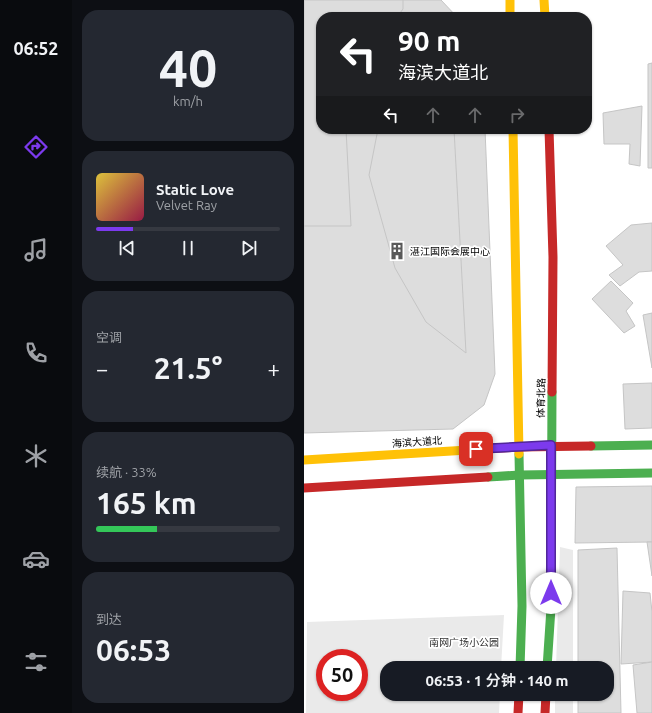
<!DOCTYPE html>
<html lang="zh">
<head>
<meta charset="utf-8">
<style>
	body { margin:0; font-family:Ubuntu,"Noto Sans SC",sans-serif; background:#242831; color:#f1f3f6; height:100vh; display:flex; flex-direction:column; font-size:15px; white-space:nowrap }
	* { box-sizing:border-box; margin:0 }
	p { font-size:13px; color:#9ea1a6 }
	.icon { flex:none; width:22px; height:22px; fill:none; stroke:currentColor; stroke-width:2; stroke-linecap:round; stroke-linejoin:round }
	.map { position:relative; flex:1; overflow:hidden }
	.sheet { display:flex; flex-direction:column; gap:10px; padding:10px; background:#0d0f14; width:232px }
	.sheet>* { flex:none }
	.top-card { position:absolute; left:12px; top:12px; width:276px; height:122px; border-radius:16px; box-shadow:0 1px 3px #0004; background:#202124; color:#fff; overflow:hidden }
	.speed { position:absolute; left:12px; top:649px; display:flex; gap:8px; font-size:20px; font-weight:700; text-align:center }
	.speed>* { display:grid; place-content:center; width:52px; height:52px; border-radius:50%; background:#171b24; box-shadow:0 1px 3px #0004; line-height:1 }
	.speed .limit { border:6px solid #d22; background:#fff; color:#111 }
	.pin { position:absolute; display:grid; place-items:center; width:34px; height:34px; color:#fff; margin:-17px; border-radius:8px; box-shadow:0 2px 6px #0006 }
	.me { position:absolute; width:44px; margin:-22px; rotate:0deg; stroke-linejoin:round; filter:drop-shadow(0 0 3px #0008) }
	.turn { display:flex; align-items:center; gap:14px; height:84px; padding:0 16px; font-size:18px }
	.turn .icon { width:52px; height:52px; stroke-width:2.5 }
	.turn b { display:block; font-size:28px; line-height:34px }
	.lanes { display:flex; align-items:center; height:38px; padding:0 16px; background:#0003; justify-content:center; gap:20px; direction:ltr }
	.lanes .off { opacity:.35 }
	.big { font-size:30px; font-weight:600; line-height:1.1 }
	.sheet .widget { flex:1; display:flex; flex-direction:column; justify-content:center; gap:6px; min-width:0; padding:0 14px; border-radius:16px; background:#242831 }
	.sheet .dial { align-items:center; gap:0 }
	.dial b { font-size:52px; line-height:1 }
	.song { display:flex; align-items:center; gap:12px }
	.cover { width:48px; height:48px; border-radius:6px; background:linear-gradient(135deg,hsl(50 70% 55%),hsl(340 70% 35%)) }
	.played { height:4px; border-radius:2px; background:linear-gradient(90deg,#7c3aed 20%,#363941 20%) }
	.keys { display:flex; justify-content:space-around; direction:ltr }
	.heat { display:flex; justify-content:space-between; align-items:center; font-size:22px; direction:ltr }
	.charge { height:6px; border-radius:3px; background:linear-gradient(90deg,#34c759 33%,#363941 0) }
	.trip { position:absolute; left:76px; top:661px; width:234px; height:40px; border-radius:16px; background:#171b24; box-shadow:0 1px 3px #0004; font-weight:600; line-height:40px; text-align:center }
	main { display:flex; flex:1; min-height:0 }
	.tab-bar { display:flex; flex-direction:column; width:72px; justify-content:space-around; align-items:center; background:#090b0e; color:#9ea1a6 }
	.tab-bar .icon { width:28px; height:28px }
	.tab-bar .selected { color:#7c3aed }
	.tab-bar b { font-size:18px; color:#f1f3f6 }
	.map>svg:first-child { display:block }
	.green { fill:#eaeaea; fill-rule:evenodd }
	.building { fill:#ddd; stroke:#c5c5c5 }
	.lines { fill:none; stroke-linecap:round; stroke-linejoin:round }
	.fast { stroke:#4caf50; stroke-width:9 }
	.slow { stroke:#ffc107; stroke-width:9 }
	.jam { stroke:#c62828; stroke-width:9 }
	.route-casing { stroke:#51269a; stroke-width:10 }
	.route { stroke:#7c3aed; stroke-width:7 }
	.labels { text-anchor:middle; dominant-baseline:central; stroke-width:3.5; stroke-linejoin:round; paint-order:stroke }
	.poi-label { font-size:10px; fill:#000; stroke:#fff; text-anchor:start }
	.street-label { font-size:10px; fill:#000; stroke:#fff }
	.park-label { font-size:10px; fill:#303030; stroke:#fff }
</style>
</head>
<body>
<main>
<nav class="tab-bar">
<b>06:52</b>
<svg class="icon selected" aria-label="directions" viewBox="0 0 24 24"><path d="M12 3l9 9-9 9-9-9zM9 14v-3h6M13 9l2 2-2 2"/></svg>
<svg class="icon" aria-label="music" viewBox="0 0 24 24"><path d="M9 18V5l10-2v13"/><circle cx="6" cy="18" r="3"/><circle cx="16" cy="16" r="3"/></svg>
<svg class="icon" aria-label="phone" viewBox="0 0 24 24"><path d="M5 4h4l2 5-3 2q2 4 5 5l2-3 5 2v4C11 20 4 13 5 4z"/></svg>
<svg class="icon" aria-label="climate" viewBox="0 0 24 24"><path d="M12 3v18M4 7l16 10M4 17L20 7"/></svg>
<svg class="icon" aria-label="car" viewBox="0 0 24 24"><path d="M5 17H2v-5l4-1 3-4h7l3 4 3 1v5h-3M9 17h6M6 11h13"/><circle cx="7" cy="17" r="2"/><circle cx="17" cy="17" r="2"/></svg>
<svg class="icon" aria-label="filters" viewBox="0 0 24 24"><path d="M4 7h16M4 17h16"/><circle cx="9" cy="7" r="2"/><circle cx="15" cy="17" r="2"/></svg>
</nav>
<section class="sheet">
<div class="widget dial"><b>40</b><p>km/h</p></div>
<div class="widget">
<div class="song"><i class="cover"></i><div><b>Static Love</b><p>Velvet Ray</p></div></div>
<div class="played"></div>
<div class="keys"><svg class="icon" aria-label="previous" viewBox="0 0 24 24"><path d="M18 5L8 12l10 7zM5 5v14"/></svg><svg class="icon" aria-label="pause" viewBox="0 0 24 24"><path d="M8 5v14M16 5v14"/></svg><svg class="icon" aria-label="next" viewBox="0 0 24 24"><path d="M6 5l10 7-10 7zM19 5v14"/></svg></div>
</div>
<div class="widget"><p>空调</p>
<div class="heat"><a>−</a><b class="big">21.5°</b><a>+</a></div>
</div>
<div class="widget"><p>续航 · 33%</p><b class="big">165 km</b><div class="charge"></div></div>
<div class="widget"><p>到达</p><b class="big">06:53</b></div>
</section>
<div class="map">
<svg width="348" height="713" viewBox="0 0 348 713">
	<rect width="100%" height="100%" fill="#fff"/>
	<g class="green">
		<path d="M256 547 269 550V668H252Z"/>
		<path d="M200 615 197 668H83V694H196L195 713H2L3 622ZM21 658H55V692H21Z"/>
		<rect x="251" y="694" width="18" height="19"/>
	</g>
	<g class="building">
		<path d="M0 0H137L153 17H17V129H181L191 374 180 405 149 429 0 433Z"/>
		<path d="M0 0H99V9L93 17H17V129H42L47 226H0Z"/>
		<path d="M348 63V168H344V64Z"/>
		<path d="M338 106 336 166 325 164 326 144H300L299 113Z"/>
		<path d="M74 129H150L162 353 122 322 91 268 65 175Z"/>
		<path d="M348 223V271L335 272 316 286 305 275 319 265 302 246 327 225Z"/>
		<path d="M307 281 329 303 322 311 331 326 320 333 288 299Z"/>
		<path d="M348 313V368L339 315Z"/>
		<path d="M348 383V428L321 429 319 384Z"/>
		<path d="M348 486V542L271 543 272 487Z"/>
		<path d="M343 542H348V576Z"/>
		<path d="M313 548 317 713H274V694H303V668H274V550Z"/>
		<path d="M319 591 346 593 348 612V662L317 664Z"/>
		<path d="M348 662V713H333L329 665Z"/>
	</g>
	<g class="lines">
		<g class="fast">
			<path d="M287 446 348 445"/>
			<path d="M215 454 218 606 216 668"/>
			<path d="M184 477 216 475 348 473"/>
			<path d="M243 668 247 608 248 392"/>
		</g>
		<g class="slow">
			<path d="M206 0V17"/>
			<path d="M240 0 241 17"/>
			<path d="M209 129 215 454"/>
			<path d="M0 460 164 450"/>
		</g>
		<g class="jam">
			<path d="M245 129 249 257 248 392"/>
			<path d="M164 450 215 447 287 446"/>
			<path d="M0 488 184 477"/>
			<path d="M214 713 215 694"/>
			<path d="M241 713 242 694"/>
		</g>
	</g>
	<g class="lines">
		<g class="route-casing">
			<path id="route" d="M172 449 247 445V593"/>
		</g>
		<use href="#route" class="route"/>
	</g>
	<defs>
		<g id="building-bare" transform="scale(1.38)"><path d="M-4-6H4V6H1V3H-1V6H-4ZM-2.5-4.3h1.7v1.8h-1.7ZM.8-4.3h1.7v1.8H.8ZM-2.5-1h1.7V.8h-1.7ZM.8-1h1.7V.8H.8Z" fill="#595959" stroke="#fff" stroke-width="2.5" paint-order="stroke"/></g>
	</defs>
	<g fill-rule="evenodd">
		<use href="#building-bare" x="93" y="251"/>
	</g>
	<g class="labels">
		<g class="poi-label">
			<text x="106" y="251">湛江国际会展中心</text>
		</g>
		<g class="street-label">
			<text transform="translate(237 398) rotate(-89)">体育北路</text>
			<text transform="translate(113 442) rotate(-4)">海滨大道北</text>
		</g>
		<g class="park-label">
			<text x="160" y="642">南网广场小公园</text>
		</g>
	</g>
</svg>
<div class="speed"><div class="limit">50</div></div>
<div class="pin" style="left:172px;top:449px;background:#d93025"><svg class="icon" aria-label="arrive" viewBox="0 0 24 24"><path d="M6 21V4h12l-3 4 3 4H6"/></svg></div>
<svg class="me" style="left:247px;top:593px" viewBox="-20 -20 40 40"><circle r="19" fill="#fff"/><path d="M0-13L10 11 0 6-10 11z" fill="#7c3aed"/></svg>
<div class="trip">06:53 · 1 分钟 · 140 m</div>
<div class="top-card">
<div class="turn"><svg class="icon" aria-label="left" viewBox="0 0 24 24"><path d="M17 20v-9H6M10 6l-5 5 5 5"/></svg><div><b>90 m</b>海滨大道北</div></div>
<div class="lanes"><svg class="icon" aria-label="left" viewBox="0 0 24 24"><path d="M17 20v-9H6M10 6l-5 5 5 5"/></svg><svg class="icon off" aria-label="ahead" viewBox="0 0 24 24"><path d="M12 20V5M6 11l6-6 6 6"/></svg><svg class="icon off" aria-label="ahead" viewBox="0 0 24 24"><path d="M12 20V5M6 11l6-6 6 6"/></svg><svg class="icon off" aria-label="right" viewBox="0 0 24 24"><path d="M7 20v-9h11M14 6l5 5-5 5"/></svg></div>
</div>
</div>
</main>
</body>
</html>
